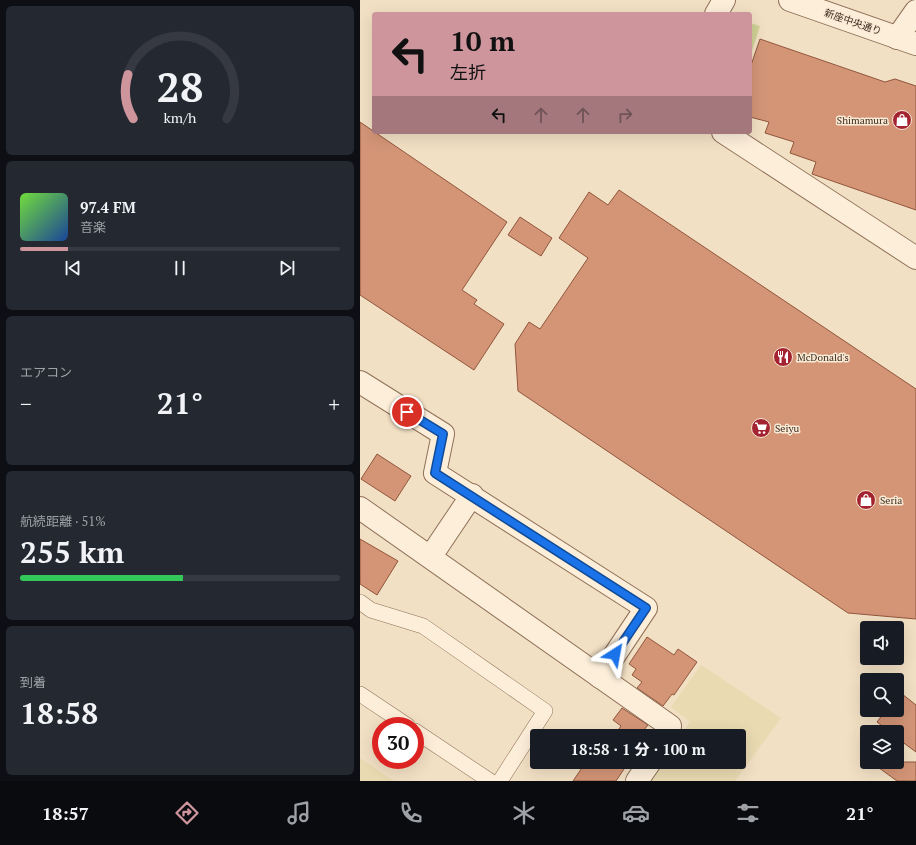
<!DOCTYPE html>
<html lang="ja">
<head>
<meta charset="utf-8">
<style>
	body { margin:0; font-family:"PT Serif","Noto Sans JP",serif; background:#242831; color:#f1f3f6; height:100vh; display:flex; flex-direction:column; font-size:15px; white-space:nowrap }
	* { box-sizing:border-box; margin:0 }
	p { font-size:13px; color:#9ea1a6 }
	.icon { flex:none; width:22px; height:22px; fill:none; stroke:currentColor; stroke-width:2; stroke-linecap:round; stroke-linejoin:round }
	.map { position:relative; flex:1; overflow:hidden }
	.side { display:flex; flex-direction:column; gap:6px; padding:6px; background:#0d0f14; width:360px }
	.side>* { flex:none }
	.banner { position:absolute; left:12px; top:12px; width:380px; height:122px; border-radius:4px; box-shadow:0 4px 16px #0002; background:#ce959d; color:#111; overflow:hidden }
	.tools { position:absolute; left:500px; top:621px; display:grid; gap:8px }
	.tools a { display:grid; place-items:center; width:44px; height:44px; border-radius:4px; background:#171b24; box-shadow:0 4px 16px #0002; font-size:20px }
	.speed { position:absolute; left:12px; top:717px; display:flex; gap:8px; font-size:20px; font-weight:700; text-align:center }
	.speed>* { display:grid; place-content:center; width:52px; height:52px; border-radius:50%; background:#171b24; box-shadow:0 4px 16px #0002; line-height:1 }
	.speed .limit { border:6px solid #d22; background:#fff; color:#111 }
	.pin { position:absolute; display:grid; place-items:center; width:34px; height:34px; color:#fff; margin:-17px; border:2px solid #fff; border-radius:50%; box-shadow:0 1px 4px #0007 }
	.me { position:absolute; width:44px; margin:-22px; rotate:34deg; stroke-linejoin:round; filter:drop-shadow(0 0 3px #0008) }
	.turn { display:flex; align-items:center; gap:14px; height:84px; padding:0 12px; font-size:18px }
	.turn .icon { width:52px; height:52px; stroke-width:2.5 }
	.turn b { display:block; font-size:28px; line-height:34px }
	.lanes { display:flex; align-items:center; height:38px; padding:0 12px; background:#0003; justify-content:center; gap:20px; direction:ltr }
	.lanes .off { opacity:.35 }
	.big { font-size:30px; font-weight:800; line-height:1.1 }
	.side .tile { flex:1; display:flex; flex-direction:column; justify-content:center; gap:6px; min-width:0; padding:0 14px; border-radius:6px; background:#242831 }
	.side .dial { align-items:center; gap:0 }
	.dial svg { height:104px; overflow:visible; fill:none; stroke:#363941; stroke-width:7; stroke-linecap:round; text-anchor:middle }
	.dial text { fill:#f1f3f6; stroke:none }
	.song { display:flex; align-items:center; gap:12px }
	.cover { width:48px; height:48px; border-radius:6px; background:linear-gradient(135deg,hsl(100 70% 55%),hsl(220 70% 35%)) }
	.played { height:4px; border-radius:2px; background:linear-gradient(90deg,#ce959d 15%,#363941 15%) }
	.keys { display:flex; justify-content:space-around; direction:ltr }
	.heat { display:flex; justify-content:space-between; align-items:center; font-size:22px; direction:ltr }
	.charge { height:6px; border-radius:3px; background:linear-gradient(90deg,#34c759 51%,#363941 0) }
	.trip { position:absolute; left:170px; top:729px; width:216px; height:40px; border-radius:4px; background:#171b24; box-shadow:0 4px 16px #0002; font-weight:800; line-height:40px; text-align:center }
	.tabs { display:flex; height:64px; justify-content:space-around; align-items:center; background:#090b0e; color:#9ea1a6 }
	.tabs .icon { width:28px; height:28px }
	.tabs .selected { color:#ce959d }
	.tabs b { font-size:18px; color:#f1f3f6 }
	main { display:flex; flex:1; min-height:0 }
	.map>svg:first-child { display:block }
	.farmland { fill:#e9dab1 }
	.green { fill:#d0d297 }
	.building { fill:#d49577; stroke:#91563c }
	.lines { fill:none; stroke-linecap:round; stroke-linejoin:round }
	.service-casing { stroke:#8f7058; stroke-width:16 }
	.minor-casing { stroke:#8f7058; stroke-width:24 }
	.tertiary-casing { stroke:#8f7058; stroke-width:24 }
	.service { stroke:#fceed9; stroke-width:15 }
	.minor { stroke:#fceed9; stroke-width:22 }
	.tertiary { stroke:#fceed9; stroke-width:22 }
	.route-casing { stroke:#114b97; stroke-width:10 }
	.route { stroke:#1a73e8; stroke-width:7 }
	.labels { text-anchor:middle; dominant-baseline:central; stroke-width:3; stroke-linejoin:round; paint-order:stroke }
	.street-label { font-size:10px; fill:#3e2a1e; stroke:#f9ebd5 }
	.poi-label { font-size:10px; fill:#3e2a1e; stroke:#f9ebd5; text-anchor:start }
</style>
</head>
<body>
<main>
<section class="side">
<div class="tile dial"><svg viewBox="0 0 100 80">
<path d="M14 69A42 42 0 1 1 86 69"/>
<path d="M14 69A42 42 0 0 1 10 35" stroke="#ce959d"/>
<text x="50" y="56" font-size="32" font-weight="700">28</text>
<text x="50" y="72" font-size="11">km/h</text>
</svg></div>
<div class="tile">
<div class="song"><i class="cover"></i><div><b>97.4 FM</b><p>音楽</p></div></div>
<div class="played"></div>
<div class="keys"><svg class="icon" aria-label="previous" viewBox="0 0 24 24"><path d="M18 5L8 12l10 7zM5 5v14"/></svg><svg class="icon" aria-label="pause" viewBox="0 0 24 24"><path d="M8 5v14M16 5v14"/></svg><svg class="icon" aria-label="next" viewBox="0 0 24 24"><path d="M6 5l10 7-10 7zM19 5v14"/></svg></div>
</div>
<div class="tile"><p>エアコン</p>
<div class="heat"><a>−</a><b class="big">21°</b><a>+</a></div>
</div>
<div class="tile"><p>航続距離 · 51%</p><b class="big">255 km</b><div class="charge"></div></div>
<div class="tile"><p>到着</p><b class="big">18:58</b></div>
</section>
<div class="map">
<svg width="556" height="781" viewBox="0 0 556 781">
	<rect width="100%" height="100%" fill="#f2e0c4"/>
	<g class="farmland">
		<path d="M341 665 421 718 375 781H288L302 762H379V736H320L330 722 311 707Z"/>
		<path d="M0 758 34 781H0Z"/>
	</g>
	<path class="green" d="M390 23 400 26 390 57Z"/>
	<g class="building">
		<path d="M400 39 525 82 535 79 556 86V210L452 174 456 162 430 153 434 142 405 133 409 122 390 117V68Z"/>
		<path d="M0 122 147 222 102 290 117 300 114 304 144 324 114 370 0 295Z"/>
		<path d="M259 190 556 389V619L488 613 158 391 155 344 169 322 180 329 228 258 199 238 229 192 248 205Z"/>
		<path d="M160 217 192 238 181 256 148 235Z"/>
		<path d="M17 454 51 476 35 501 1 479Z"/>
		<path d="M0 539 38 561 17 595 0 584Z"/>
		<path d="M287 637 314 655 318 649 337 662 314 695 312 694 303 706 277 688 282 682 272 675 276 669 269 664Z"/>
		<path d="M537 690 556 705V752L537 738V732H530L517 722 526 710H537Z"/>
		<path d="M262 708 288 725 279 736H254L261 726 253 720Z"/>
		<path d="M226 762H267L268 763 256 781H213Z"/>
		<path d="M511 762H556V781H537Z"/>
	</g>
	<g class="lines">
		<g class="service-casing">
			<g id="service">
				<path d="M0 602 11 610 63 626 185 711 140 781"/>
				<path d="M0 694 48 726"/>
				<path d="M55 731 130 781"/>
			</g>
		</g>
		<g class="minor-casing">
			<g id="minor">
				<path d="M356 14 364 0"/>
				<path d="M537 38 556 11"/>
				<path d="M363 132 556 258"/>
				<path d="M0 382 83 434 75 473 286 608 240 677"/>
				<path d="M0 508 310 726 309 736"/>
				<path d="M71 556 112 495"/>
				<path d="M277 781 290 762"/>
			</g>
		</g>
		<g class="tertiary-casing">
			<path id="tertiary" d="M430 0 556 44"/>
		</g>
		<use href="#service" class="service"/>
		<use href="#minor" class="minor"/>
		<use href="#tertiary" class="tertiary"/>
	</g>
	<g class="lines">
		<g class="route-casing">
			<path id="route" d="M47 412 83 434 75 473 286 608 255 654"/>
		</g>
		<use href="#route" class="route"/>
	</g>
	<defs>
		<g id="shop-disc" transform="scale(1)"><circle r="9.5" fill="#a42330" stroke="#f9ebd5"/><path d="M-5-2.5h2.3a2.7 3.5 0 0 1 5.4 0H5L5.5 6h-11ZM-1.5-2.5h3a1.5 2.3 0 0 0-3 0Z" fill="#fff"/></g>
		<g id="restaurant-disc" transform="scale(1)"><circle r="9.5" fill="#a42330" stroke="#f9ebd5"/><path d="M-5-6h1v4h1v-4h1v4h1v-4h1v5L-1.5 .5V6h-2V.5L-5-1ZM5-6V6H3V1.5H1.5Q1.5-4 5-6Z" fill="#fff"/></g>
		<g id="supermarket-disc" transform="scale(1)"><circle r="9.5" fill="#a42330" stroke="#f9ebd5"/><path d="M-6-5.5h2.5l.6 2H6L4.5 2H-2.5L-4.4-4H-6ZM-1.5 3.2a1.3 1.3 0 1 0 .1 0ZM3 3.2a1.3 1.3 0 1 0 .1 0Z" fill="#fff"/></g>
	</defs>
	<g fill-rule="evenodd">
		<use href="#shop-disc" x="542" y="120"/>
		<use href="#restaurant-disc" x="423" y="357"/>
		<use href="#supermarket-disc" x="401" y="428"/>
		<use href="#shop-disc" x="506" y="500"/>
	</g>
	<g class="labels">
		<g class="street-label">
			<text transform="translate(493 22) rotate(19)">新座中央通り</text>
		</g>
		<g class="poi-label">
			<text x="528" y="120" text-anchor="end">Shimamura</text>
			<text x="437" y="357">McDonald's</text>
			<text x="415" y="428">Seiyu</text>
			<text x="520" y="500">Seria</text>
		</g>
	</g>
</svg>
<div class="tools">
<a><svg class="icon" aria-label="sound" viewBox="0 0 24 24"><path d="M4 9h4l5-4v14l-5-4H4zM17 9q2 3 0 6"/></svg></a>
<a><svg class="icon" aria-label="search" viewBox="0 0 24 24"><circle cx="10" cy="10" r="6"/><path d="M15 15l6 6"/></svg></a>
<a><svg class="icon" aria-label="layers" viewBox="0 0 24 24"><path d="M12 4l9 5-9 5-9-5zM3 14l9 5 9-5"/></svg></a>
</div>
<div class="speed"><div class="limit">30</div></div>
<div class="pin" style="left:47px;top:412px;background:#d93025"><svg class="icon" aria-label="arrive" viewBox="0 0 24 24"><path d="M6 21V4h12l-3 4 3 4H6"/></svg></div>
<svg class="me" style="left:255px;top:654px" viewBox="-20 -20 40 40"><path d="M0-17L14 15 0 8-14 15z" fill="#1a73e8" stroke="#fff" stroke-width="4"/></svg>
<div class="trip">18:58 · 1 分 · 100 m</div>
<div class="banner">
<div class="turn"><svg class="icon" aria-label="left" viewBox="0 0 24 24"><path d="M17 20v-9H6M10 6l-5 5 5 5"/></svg><div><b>10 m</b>左折</div></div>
<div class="lanes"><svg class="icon" aria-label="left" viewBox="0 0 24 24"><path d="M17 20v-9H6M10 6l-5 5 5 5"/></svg><svg class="icon off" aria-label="ahead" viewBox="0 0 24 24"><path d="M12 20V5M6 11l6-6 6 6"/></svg><svg class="icon off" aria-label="ahead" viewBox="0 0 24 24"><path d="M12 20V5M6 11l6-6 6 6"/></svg><svg class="icon off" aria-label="right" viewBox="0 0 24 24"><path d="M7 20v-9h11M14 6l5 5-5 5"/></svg></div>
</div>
</div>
</main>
<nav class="tabs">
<b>18:57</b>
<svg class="icon selected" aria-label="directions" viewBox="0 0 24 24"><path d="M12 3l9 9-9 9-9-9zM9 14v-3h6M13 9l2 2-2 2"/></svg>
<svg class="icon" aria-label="music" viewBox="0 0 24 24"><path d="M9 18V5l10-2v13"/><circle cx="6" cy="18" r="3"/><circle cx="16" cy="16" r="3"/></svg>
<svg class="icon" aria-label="phone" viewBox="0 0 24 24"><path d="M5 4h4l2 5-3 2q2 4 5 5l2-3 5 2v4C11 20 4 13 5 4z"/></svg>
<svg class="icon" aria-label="climate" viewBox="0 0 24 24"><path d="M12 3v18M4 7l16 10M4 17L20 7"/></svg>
<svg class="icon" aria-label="car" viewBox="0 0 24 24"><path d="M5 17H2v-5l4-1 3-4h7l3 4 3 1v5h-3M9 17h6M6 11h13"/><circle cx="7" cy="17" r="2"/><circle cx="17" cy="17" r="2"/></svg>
<svg class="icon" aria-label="filters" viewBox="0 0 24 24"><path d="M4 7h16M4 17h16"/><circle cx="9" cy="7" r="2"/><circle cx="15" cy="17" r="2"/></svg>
<b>21°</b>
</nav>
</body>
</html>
